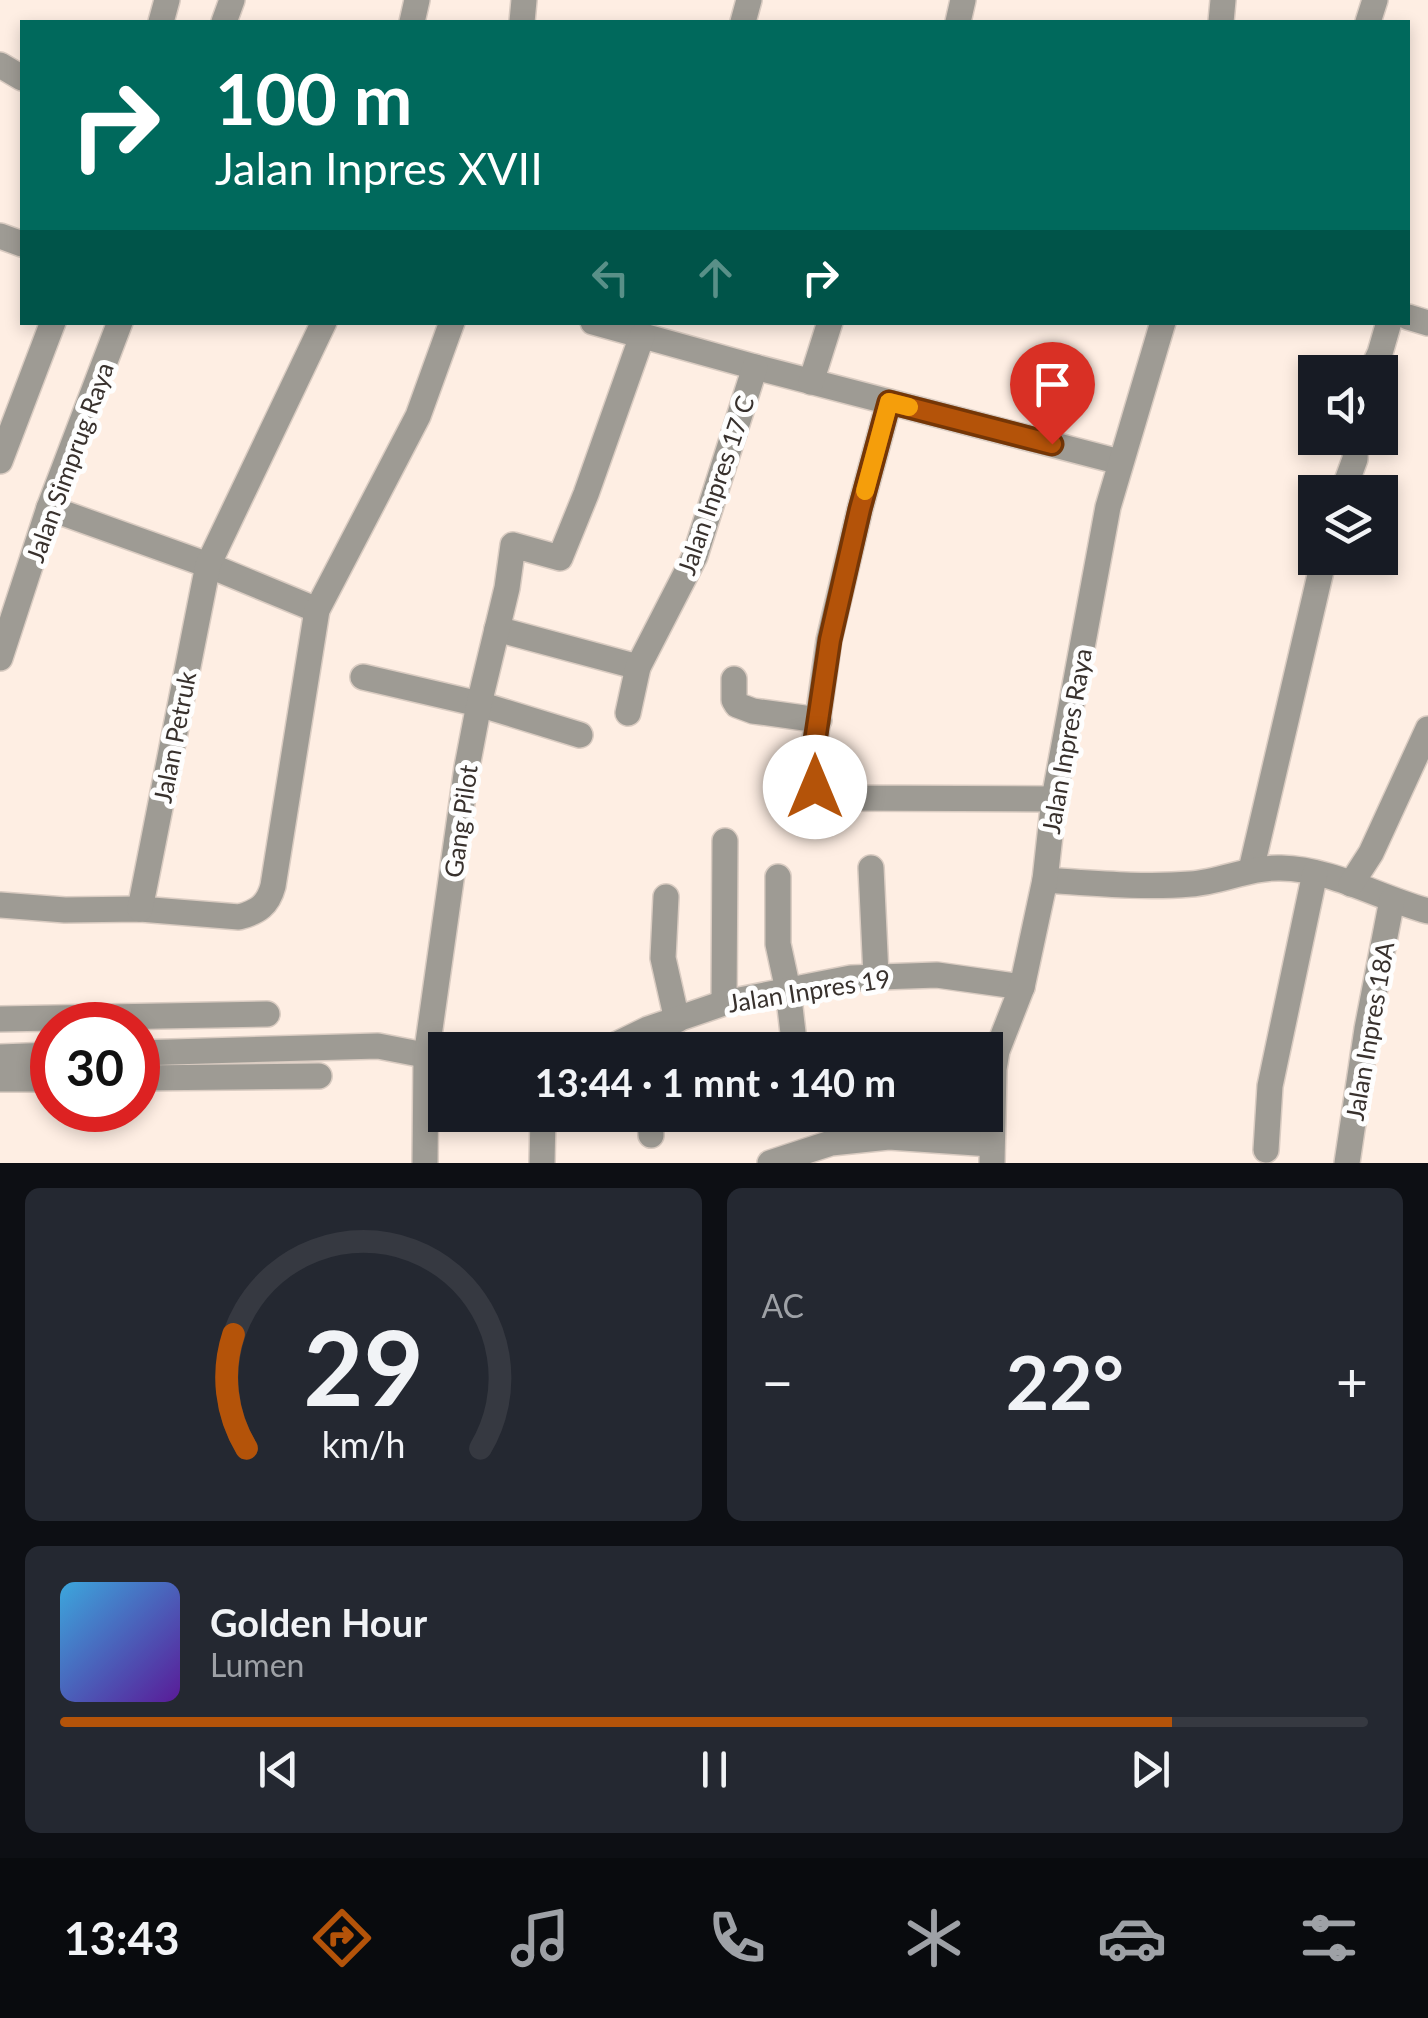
<!DOCTYPE html>
<html lang="id">
<head>
<meta charset="utf-8">
<style>
	body { margin:0; font-family:Lato,sans-serif; background:#242831; color:#f1f3f6; height:100vh; display:flex; flex-direction:column; font-size:38px; white-space:nowrap }
	* { box-sizing:border-box; margin:0 }
	p { font-size:32px; color:#9ea1a6 }
	.icon { flex:none; width:55px; height:55px; fill:none; stroke:currentColor; stroke-width:2; stroke-linecap:round; stroke-linejoin:round }
	.map { position:relative; height:1163px; overflow:hidden }
	.panel { display:flex; flex-direction:column; gap:25px; padding:25px; background:#0d0f14; flex:1 }
	.panel>* { flex:none }
	.banner { position:absolute; left:20px; top:20px; width:1390px; height:305px; border-radius:0px; box-shadow:0 5px 15px #0003; background:#00695c; color:#fff; overflow:hidden }
	.tools { position:absolute; left:1298px; top:355px; display:grid; gap:20px }
	.tools a { display:grid; place-items:center; width:100px; height:100px; border-radius:0px; background:#171b24; box-shadow:0 5px 15px #0003; font-size:50px }
	.speed { position:absolute; left:30px; top:1002px; display:flex; gap:20px; font-size:50px; font-weight:700; text-align:center }
	.speed>* { display:grid; place-content:center; width:130px; height:130px; border-radius:50%; background:#171b24; box-shadow:0 5px 15px #0003; line-height:1 }
	.speed .limit { border:15px solid #d22; background:#fff; color:#111 }
	.pin { position:absolute; display:grid; place-items:center; width:85px; height:85px; color:#fff; margin:-102px -42px; border-radius:50% 50% 50% 0; rotate:-45deg; box-shadow:0 0 10px #0007 }
	.pin .icon { rotate:45deg }
	.me { position:absolute; width:110px; margin:-55px; rotate:0deg; stroke-linejoin:round; filter:drop-shadow(0 0 8px #0008) }
	.turn { display:flex; align-items:center; gap:35px; height:210px; padding:0 30px; font-size:45px }
	.turn .icon { width:130px; height:130px; stroke-width:2.5 }
	.turn b { display:block; font-size:70px; line-height:85px }
	.lanes { display:flex; align-items:center; height:95px; padding:0 30px; background:#0003; justify-content:center; gap:50px; direction:ltr }
	.lanes .off { opacity:.35 }
	.big { font-size:75px; font-weight:700; line-height:1.1 }
	.panel .card { flex:1; display:flex; flex-direction:column; justify-content:center; gap:15px; min-width:0; padding:0 35px; border-radius:15px; background:#242831 }
	.panel .dial { align-items:center; gap:0 }
	.dial svg { height:260px; overflow:visible; fill:none; stroke:#363941; stroke-width:7; stroke-linecap:round; text-anchor:middle }
	.dial text { fill:#f1f3f6; stroke:none }
	.song { display:flex; align-items:center; gap:30px }
	.cover { width:120px; height:120px; border-radius:15px; background:linear-gradient(135deg,hsl(200 70% 55%),hsl(270 70% 35%)) }
	.played { height:10px; border-radius:5px; background:linear-gradient(90deg,#b45309 85%,#363941 85%) }
	.keys { display:flex; justify-content:space-around; direction:ltr }
	.heat { display:flex; justify-content:space-between; align-items:center; font-size:55px; direction:ltr }
	.panel .tiles { flex:1; display:grid; gap:25px; grid-template-columns:1fr 1fr }
	.card:last-child { grid-column:span 2 }
	.trip { position:absolute; left:428px; top:1032px; width:575px; height:100px; border-radius:0px; background:#171b24; box-shadow:0 5px 15px #0003; font-weight:700; line-height:100px; text-align:center }
	.menu { display:flex; height:160px; justify-content:space-around; align-items:center; background:#090b0e; color:#9ea1a6 }
	.menu .icon { width:70px; height:70px }
	.menu .active { color:#b45309 }
	.menu b { font-size:45px; color:#f1f3f6 }
	.map>svg:first-child { display:block }
	.lines { fill:none; stroke-linecap:round; stroke-linejoin:round }
	.minor-casing { stroke:#daccc2; stroke-width:28 }
	.minor { stroke:#9e9b94; stroke-width:25 }
	.route-casing { stroke:#753606; stroke-width:25 }
	.route { stroke:#b45309; stroke-width:18 }
	.slow { stroke:#f59e0b; stroke-width:18 }
	.labels { text-anchor:middle; dominant-baseline:central; stroke-width:10; stroke-linejoin:round; paint-order:stroke }
	.street-label { font-size:25px; fill:#38312d; stroke:#fefefe }
</style>
</head>
<body>
<div class="map">
<svg width="1428" height="1163" viewBox="0 0 1428 1163">
	<rect width="100%" height="100%" fill="#feeee3"/>
	<g class="lines">
		<g class="minor-casing">
			<g id="minor">
				<path d="M161 22 167 0"/>
				<path d="M224 22 232 0"/>
				<path d="M412 22 417 0"/>
				<path d="M522 22 524 0"/>
				<path d="M743 22 749 0"/>
				<path d="M958 22 963 0"/>
				<path d="M1221 22 1223 0"/>
				<path d="M1368 22 1375 0"/>
				<path d="M0 65 22 78"/>
				<path d="M0 236 22 244"/>
				<path d="M1408 317 1428 323"/>
				<path d="M593 322 755 367 1120 462"/>
				<path d="M1371 372 1380 353 1389 322"/>
				<path d="M811 382 830 322"/>
				<path d="M889 402 860 509 829 640 810 775C818 792 826 793 843 798L1054 799"/>
				<path d="M0 461 53 322"/>
				<path d="M1343 492 1355 459 1356 438"/>
				<path d="M49 508 208 565 317 610"/>
				<path d="M497 629 638 667"/>
				<path d="M0 658 49 508 120 322"/>
				<path d="M363 677 479 704 580 735"/>
				<path d="M734 679V700L737 705 753 711 819 720"/>
				<path d="M628 713 638 667 695 556 755 367"/>
				<path d="M871 868 876 976"/>
				<path d="M1251 870 1324 558"/>
				<path d="M778 877V944L788 990 795 1050"/>
				<path d="M1045 880C1093 883 1142 888 1191 884 1221 882 1250 867 1281 868 1332 869 1379 898 1428 911"/>
				<path d="M1351 884 1371 853 1428 729"/>
				<path d="M666 897 663 958 677 1020"/>
				<path d="M0 905 65 910 140 909 239 917C258 912 268 905 273 886L317 610 418 416 452 322"/>
				<path d="M140 909 208 565 324 322"/>
				<path d="M724 1003 725 841"/>
				<path d="M0 1019 267 1014"/>
				<path d="M605 1050 648 1029 724 1003 851 978 937 975 1022 987"/>
				<path d="M138 1053 378 1046 445 1059"/>
				<path d="M0 1057 52 1055"/>
				<path d="M138 1078 319 1076"/>
				<path d="M0 1079H52"/>
				<path d="M650 1115 651 1135"/>
				<path d="M1266 1150 1270 1086 1315 873"/>
				<path d="M425 1163 426 1057 467 767 479 704 507 588 513 545 560 558 586 494 642 336"/>
				<path d="M542 1163 543 1115"/>
				<path d="M770 1163 831 1143 889 1137 991 1144"/>
				<path d="M992 1163 994 1069 997 1051 1022 987 1045 880 1054 799 1108 507 1163 322"/>
				<path d="M1347 1163 1367 1029 1392 900"/>
			</g>
		</g>
		<use href="#minor" class="minor"/>
	</g>
	<g class="lines">
		<g class="route-casing">
			<path id="route" d="M815 787 810 775 830 640 860 509 889 402 1052 444"/>
		</g>
		<use href="#route" class="route"/>
		<path class="slow" d="M865 491 889 402 909 407"/>
	</g>
	<g class="labels">
		<g class="street-label">
			<text transform="translate(69 462) rotate(-70)">Jalan Simprug Raya</text>
			<text transform="translate(715 485) rotate(-71)">Jalan Inpres 17 C</text>
			<text transform="translate(174 737) rotate(-79)">Jalan Petruk</text>
			<text transform="translate(1066 741) rotate(-80)">Jalan Inpres Raya</text>
			<text transform="translate(460 821) rotate(-82)">Gang Pilot</text>
			<text transform="translate(809 990) rotate(-9)">Jalan Inpres 19</text>
			<text transform="translate(1369 1031) rotate(-80)">Jalan Inpres 18A</text>
		</g>
	</g>
</svg>
<div class="tools">
<a><svg class="icon" aria-label="sound" viewBox="0 0 24 24"><path d="M4 9h4l5-4v14l-5-4H4zM17 9q2 3 0 6"/></svg></a>
<a><svg class="icon" aria-label="layers" viewBox="0 0 24 24"><path d="M12 4l9 5-9 5-9-5zM3 14l9 5 9-5"/></svg></a>
</div>
<div class="speed"><div class="limit">30</div></div>
<div class="pin" style="left:1052px;top:444px;background:#d93025"><svg class="icon" aria-label="arrive" viewBox="0 0 24 24"><path d="M6 21V4h12l-3 4 3 4H6"/></svg></div>
<svg class="me" style="left:815px;top:787px" viewBox="-20 -20 40 40"><circle r="19" fill="#fff"/><path d="M0-13L10 11 0 6-10 11z" fill="#b45309"/></svg>
<div class="trip">13:44 · 1 mnt · 140 m</div>
<div class="banner">
<div class="turn"><svg class="icon" aria-label="right" viewBox="0 0 24 24"><path d="M7 20v-9h11M14 6l5 5-5 5"/></svg><div><b>100 m</b>Jalan Inpres XVII</div></div>
<div class="lanes"><svg class="icon off" aria-label="left" viewBox="0 0 24 24"><path d="M17 20v-9H6M10 6l-5 5 5 5"/></svg><svg class="icon off" aria-label="ahead" viewBox="0 0 24 24"><path d="M12 20V5M6 11l6-6 6 6"/></svg><svg class="icon" aria-label="right" viewBox="0 0 24 24"><path d="M7 20v-9h11M14 6l5 5-5 5"/></svg></div>
</div>
</div>
<section class="panel">
<div class="tiles">
<div class="card dial"><svg viewBox="0 0 100 80">
<path d="M14 69A42 42 0 1 1 86 69"/>
<path d="M14 69A42 42 0 0 1 10 34" stroke="#b45309"/>
<text x="50" y="56" font-size="32" font-weight="700">29</text>
<text x="50" y="72" font-size="11">km/h</text>
</svg></div>
<div class="card"><p>AC</p>
<div class="heat"><a>−</a><b class="big">22°</b><a>+</a></div>
</div>
<div class="card">
<div class="song"><i class="cover"></i><div><b>Golden Hour</b><p>Lumen</p></div></div>
<div class="played"></div>
<div class="keys"><svg class="icon" aria-label="previous" viewBox="0 0 24 24"><path d="M18 5L8 12l10 7zM5 5v14"/></svg><svg class="icon" aria-label="pause" viewBox="0 0 24 24"><path d="M8 5v14M16 5v14"/></svg><svg class="icon" aria-label="next" viewBox="0 0 24 24"><path d="M6 5l10 7-10 7zM19 5v14"/></svg></div>
</div>
</div>
</section>
<nav class="menu">
<b>13:43</b>
<svg class="icon active" aria-label="directions" viewBox="0 0 24 24"><path d="M12 3l9 9-9 9-9-9zM9 14v-3h6M13 9l2 2-2 2"/></svg>
<svg class="icon" aria-label="music" viewBox="0 0 24 24"><path d="M9 18V5l10-2v13"/><circle cx="6" cy="18" r="3"/><circle cx="16" cy="16" r="3"/></svg>
<svg class="icon" aria-label="phone" viewBox="0 0 24 24"><path d="M5 4h4l2 5-3 2q2 4 5 5l2-3 5 2v4C11 20 4 13 5 4z"/></svg>
<svg class="icon" aria-label="climate" viewBox="0 0 24 24"><path d="M12 3v18M4 7l16 10M4 17L20 7"/></svg>
<svg class="icon" aria-label="car" viewBox="0 0 24 24"><path d="M5 17H2v-5l4-1 3-4h7l3 4 3 1v5h-3M9 17h6M6 11h13"/><circle cx="7" cy="17" r="2"/><circle cx="17" cy="17" r="2"/></svg>
<svg class="icon" aria-label="filters" viewBox="0 0 24 24"><path d="M4 7h16M4 17h16"/><circle cx="9" cy="7" r="2"/><circle cx="15" cy="17" r="2"/></svg>
</nav>
</body>
</html>
